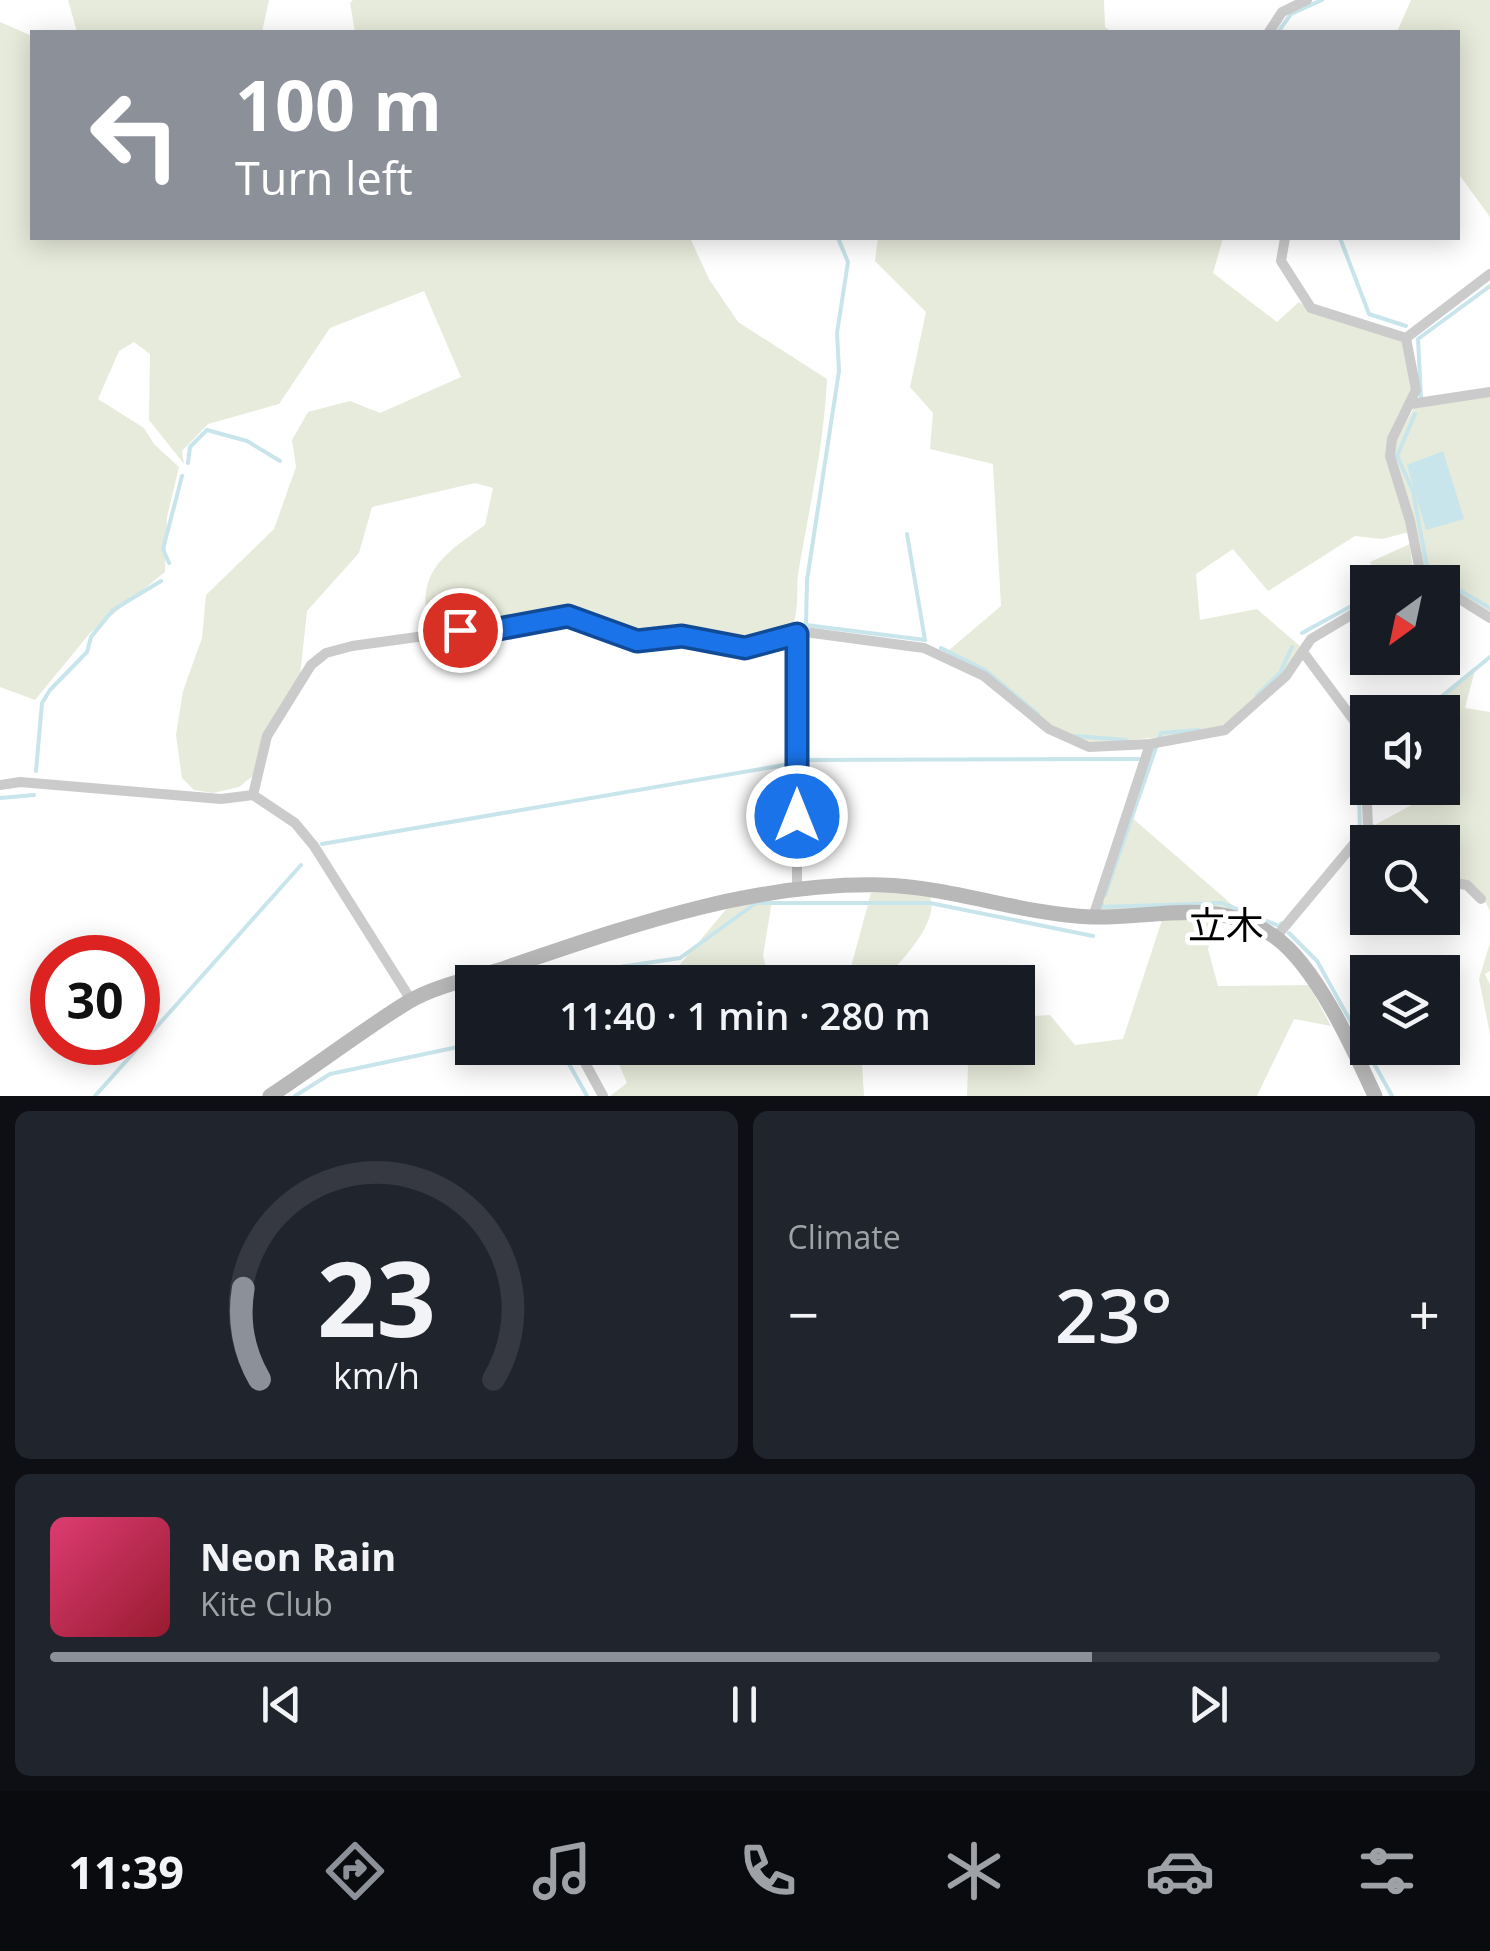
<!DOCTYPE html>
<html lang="en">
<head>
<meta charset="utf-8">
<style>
	body { margin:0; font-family:"Open Sans","Noto Sans JP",sans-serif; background:#20242c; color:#f1f3f6; height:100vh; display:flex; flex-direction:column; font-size:38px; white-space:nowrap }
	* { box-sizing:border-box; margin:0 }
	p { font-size:32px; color:#9ea1a6 }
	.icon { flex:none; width:55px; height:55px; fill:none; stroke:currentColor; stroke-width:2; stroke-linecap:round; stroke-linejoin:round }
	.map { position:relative; height:1096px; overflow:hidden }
	.drawer { display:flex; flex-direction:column; gap:15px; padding:15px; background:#0d0f14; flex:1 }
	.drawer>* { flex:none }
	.hud { position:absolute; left:30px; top:30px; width:1430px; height:210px; border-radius:0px; box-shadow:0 5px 25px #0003; background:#8c9099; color:#fff; overflow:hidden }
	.needle { width:65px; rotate:213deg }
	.tools { position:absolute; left:1350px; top:565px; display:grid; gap:20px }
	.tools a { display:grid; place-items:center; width:110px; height:110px; border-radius:0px; background:#171b24; box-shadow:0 5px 25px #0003; font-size:50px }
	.speed { position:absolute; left:30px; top:935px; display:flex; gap:20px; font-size:50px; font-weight:700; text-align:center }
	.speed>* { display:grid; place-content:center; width:130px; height:130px; border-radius:50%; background:#171b24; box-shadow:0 5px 25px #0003; line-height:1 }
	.speed .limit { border:15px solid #d22; background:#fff; color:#111 }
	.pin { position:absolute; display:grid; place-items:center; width:85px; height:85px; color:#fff; margin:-42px; border:5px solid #fff; border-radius:50%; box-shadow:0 2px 10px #0007 }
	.me { position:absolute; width:110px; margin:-55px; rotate:0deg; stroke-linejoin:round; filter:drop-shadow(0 0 8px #0008) }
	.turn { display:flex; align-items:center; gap:35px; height:210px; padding:0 40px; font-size:45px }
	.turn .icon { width:130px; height:130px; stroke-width:2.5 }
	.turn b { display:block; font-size:70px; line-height:85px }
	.big { font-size:75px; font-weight:600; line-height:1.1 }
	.drawer .tile { flex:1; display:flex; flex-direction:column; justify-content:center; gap:15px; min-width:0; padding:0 35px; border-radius:15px; background:#20242c }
	.drawer .dial { align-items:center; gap:0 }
	.dial svg { height:260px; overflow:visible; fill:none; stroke:#363941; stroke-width:7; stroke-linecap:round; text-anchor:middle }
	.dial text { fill:#f1f3f6; stroke:none }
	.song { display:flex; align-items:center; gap:30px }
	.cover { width:120px; height:120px; border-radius:15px; background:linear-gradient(135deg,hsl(340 70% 55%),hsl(350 70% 35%)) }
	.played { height:10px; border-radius:5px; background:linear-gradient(90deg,#8c9099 75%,#363941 75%) }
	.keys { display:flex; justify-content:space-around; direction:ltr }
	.heat { display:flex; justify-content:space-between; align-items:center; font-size:55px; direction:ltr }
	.drawer .tiles { flex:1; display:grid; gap:15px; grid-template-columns:1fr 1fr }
	.tile:last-child { grid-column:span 2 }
	.trip { position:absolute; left:455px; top:965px; width:580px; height:100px; border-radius:0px; background:#171b24; box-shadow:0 5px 25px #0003; font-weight:600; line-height:100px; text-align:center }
	.tabs { display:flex; height:160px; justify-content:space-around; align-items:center; background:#090b0e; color:#9ea1a6 }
	.tabs .icon { width:70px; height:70px }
	.tabs .active { color:#8c9099 }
	.tabs b { font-size:45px; color:#f1f3f6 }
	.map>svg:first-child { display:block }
	.green { fill:#e7ebdb }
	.water { fill:#c8e5eb }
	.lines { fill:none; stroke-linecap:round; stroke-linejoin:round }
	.stream { stroke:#c8e5eb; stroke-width:4 }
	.street { stroke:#cbcbcb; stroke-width:10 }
	.secondary { stroke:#b8b8b8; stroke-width:15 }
	.route-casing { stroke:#114b97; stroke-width:25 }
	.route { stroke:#1a73e8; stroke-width:18 }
	.labels { text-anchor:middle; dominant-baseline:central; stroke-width:10; stroke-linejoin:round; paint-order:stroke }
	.quarter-label { font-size:38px; fill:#000; stroke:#fff }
</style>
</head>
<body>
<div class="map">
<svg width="1490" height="1096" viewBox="0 0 1490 1096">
	<rect width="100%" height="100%" fill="#fff"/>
	<g class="green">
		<path d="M68 0H269L262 32H77Z"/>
		<path d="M353 0H1104L1105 27 1112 32H355L350 3Z"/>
		<path d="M1411 0H1490V217L1458 173V32H1397Z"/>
		<path d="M0 22 32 36V238H690L709 279 738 322 827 379C824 445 809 509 798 574 796 593 800 619 788 634L743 643 706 633 628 636 569 613 440 631 427 622C418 569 445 554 485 525L493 488 475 483 372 507 359 553 307 611 300 676 255 774 239 787 213 793 194 790 182 778 176 735 183 691 202 638 206 595 274 529 296 467 292 440 308 412 350 401 380 413 461 377 424 291 330 328 279 404 208 424 182 451 184 464 149 420 150 354 134 342 119 351 98 399 144 428 154 444 179 467 167 517 165 572 90 633 35 700 0 687Z"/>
		<path d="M878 238H1223L1213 273 1277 322 1299 302 1314 313 1402 340 1413 396 1386 455 1409 532 1382 539 1355 536 1268 591 1233 549 1196 574 1200 620 1257 609 1301 647 1284 675 1214 732 1098 743C1053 737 1025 701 990 675 977 666 962 659 948 651L1001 606 993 464 930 449 933 413 910 387 926 312 875 261Z"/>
		<path d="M1490 395V614L1442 582 1426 578 1395 470 1394 444 1415 406Z"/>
		<path d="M1410 544 1414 582H1381L1370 562Z"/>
		<path d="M1476 666 1465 708 1490 712V911L1480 891 1443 877 1442 842H1398L1373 826 1426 797 1428 788H1442V712H1419Z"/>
		<path d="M1130 816 1244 915 1100 912Z"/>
		<path d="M887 892 929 894C942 922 900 961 883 982H841L851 967 871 893Z"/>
		<path d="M773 894 763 956 770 982H604L610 974 677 968 733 901Z"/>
		<path d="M1218 918 1208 949 1218 986 1309 985 1331 1026 1294 1019 1257 1096H967L968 1065 945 1048H1018V1017L1050 1015 1075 1045 1123 1039 1162 920Z"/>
		<path d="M1490 943V971L1485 974 1490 985V1034L1479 979Z"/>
		<path d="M612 1048H861L864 1096H610L627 1083Z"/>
	</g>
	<path class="water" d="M1443 451 1464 519 1426 530 1407 465Z"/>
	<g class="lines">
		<g class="stream">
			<path d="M1278 32 1291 14 1322 0"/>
			<path d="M838 238 848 262 837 333 839 371 807 580 806 625 925 640 907 534"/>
			<path d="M1340 238 1369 314 1406 326"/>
			<path d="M1421 397 1418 339 1490 286"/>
			<path d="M1415 414 1397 456 1413 491 1428 572 1490 608"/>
			<path d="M188 463 190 447 207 430 247 441 280 461"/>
			<path d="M169 563 163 549 182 476"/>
			<path d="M1404 582 1413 579"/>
			<path d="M1302 633 1368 597"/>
			<path d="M805 640 806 750"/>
			<path d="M941 648 985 670 1038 714"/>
			<path d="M1257 695 1280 673 1292 647"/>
			<path d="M1423 712 1490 657"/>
			<path d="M1076 736 1126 740"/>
			<path d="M1358 750 1360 832"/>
			<path d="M806 760 1139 759"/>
			<path d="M36 771 42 703 50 690 87 652 91 637 113 610 161 581"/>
			<path d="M0 798 34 795"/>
			<path d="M322 844 790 764"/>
			<path d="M1105 895 1161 733 1199 730"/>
			<path d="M1102 904 1101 907 1222 903 1279 926 1282 923"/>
			<path d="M1289 933 1317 961 1392 1096"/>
			<path d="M549 982 559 976 680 958 756 903H930L1093 936"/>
			<path d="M560 1048 587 1096"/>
			<path d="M95 1096 301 865"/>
			<path d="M295 1096 330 1074 472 1044"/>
		</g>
		<g class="street">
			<path d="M1269 32 1282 12 1307 0"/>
			<path d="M1285 238 1281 261 1311 308 1406 338 1416 390 1392 439 1390 456 1410 521 1422 581"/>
			<path d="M1406 338 1490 274"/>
			<path d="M1411 404 1490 392"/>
			<path d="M1442 588 1490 618"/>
			<path d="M797 634V889"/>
			<path d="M0 785 20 782 221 799 253 795 295 823 314 846 411 1000"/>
			<path d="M253 795 267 736 311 665 326 653 352 646 569 616 637 641 682 635 745 648 805 632 924 648 984 676 1049 729 1089 747 1150 744 1225 730 1286 676 1311 639 1368 605"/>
			<path d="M1368 827 1395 842"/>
			<path d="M1442 881 1467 885 1481 899"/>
			<path d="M1093 917 1150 744"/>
			<path d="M1276 937 1368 827 1364 734 1303 652"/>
			<path d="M528 960 541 982"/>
			<path d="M577 1048 603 1096"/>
		</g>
		<path class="secondary" d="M270 1096C316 1066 361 1031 408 1002 436 985 476 978 508 967 629 926 752 882 882 885 953 887 1020 914 1091 917 1154 919 1219 896 1275 937 1316 966 1354 1050 1375 1096"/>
	</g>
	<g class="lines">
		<g class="route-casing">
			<path id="route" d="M460 630H493L568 616 637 641 682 636 745 648 797 634V816"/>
		</g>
		<use href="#route" class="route"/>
	</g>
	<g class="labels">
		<g class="quarter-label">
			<text x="1226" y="924">立木</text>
		</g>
	</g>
</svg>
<div class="tools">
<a><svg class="needle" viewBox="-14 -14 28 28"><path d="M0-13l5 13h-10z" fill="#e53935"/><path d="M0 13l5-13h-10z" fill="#9ea1a6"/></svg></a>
<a><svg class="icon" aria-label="sound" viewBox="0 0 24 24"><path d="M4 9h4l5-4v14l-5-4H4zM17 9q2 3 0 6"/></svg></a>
<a><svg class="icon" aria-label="search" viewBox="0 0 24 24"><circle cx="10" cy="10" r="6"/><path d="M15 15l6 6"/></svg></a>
<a><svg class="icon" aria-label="layers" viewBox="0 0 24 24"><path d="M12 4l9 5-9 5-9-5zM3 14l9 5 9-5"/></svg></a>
</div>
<div class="speed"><div class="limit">30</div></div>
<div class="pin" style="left:460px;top:630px;background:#d93025"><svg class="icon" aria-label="arrive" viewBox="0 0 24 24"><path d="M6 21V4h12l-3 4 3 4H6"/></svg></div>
<svg class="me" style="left:797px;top:816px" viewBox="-20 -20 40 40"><circle r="17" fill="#1a73e8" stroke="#fff" stroke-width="3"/><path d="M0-11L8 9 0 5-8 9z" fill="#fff"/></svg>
<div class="trip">11:40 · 1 min · 280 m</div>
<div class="hud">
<div class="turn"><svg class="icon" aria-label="left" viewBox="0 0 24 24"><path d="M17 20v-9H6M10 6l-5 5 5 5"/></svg><div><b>100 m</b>Turn left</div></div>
</div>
</div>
<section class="drawer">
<div class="tiles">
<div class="tile dial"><svg viewBox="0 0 100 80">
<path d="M14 69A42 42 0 1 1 86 69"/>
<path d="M14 69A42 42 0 0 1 9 41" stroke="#8c9099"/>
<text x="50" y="56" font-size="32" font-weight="700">23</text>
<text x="50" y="72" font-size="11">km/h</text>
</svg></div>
<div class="tile"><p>Climate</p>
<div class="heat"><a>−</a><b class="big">23°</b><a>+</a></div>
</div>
<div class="tile">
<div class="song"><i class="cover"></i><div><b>Neon Rain</b><p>Kite Club</p></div></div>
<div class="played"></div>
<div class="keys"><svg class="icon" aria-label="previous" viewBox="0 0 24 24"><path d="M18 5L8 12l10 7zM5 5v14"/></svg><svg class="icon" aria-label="pause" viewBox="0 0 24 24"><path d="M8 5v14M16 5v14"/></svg><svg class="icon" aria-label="next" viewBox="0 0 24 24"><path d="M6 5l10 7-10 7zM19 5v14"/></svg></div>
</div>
</div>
</section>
<nav class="tabs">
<b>11:39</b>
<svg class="icon active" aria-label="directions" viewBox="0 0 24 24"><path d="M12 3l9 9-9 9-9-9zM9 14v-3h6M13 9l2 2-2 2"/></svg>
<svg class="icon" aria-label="music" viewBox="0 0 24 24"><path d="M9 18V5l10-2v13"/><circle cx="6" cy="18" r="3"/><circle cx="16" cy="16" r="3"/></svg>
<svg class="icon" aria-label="phone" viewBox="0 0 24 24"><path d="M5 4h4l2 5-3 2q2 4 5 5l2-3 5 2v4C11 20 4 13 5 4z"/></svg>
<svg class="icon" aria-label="climate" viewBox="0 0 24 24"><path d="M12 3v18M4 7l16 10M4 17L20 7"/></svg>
<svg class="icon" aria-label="car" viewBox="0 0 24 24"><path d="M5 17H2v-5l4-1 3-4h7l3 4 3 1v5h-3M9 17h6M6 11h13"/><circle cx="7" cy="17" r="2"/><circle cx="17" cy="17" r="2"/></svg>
<svg class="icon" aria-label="filters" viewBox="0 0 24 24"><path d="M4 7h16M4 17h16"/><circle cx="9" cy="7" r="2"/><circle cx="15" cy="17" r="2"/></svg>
</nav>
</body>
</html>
